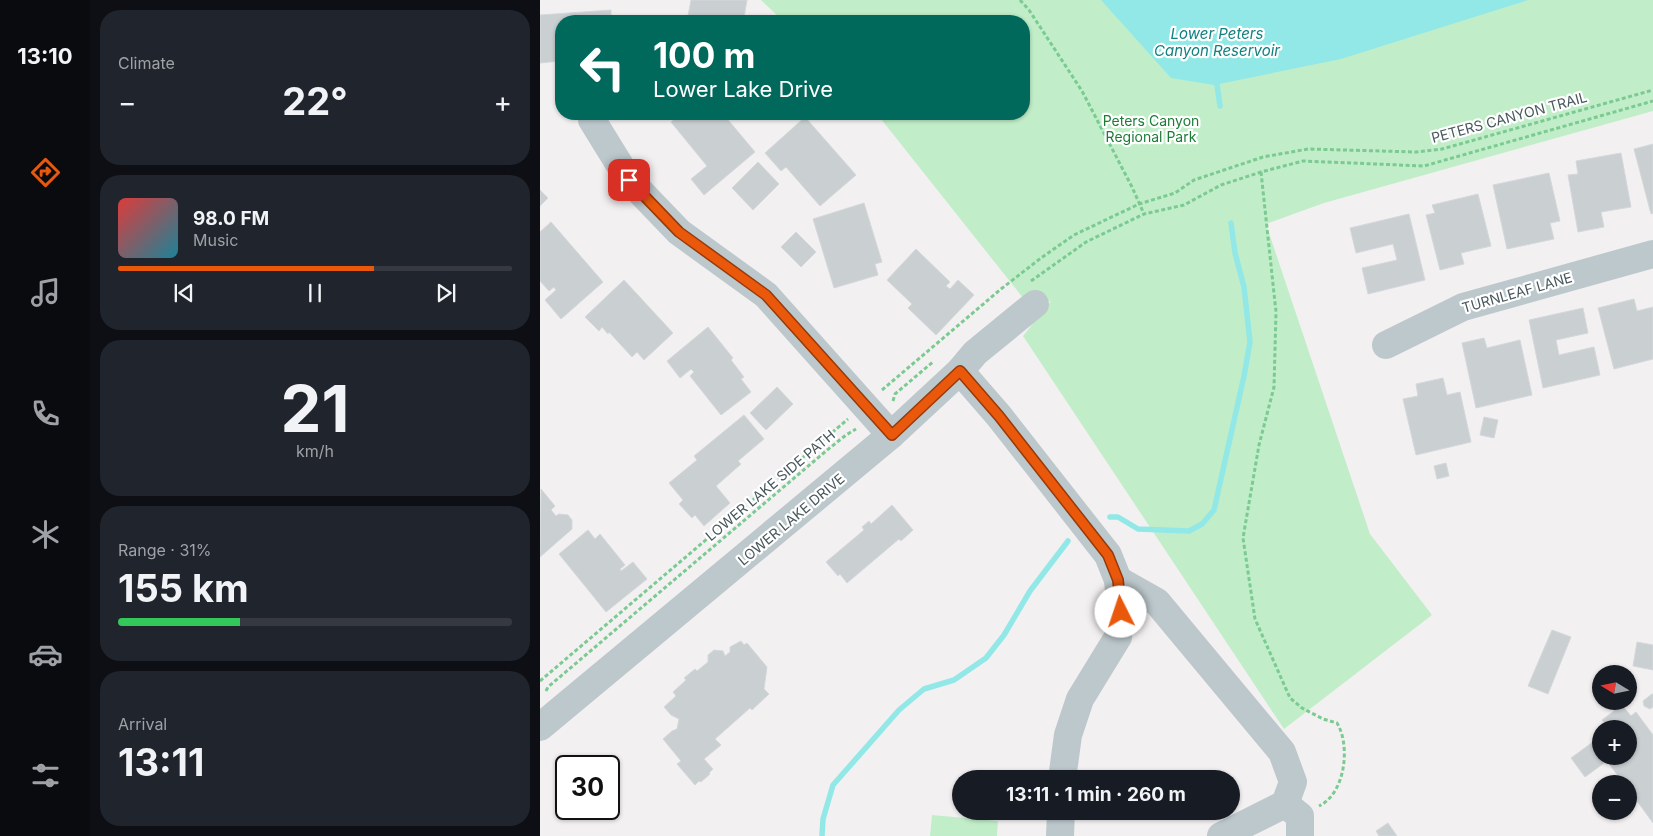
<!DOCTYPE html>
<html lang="en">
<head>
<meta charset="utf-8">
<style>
	body { margin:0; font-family:Inter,sans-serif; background:#20242c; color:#f1f3f6; height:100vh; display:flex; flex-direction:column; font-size:19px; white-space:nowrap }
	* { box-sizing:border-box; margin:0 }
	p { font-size:16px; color:#9ea1a6 }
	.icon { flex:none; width:28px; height:28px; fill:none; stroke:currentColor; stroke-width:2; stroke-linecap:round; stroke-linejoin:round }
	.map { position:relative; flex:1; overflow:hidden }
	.details { display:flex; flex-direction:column; gap:10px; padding:10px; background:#0d0f14; width:450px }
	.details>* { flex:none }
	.guide { position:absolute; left:15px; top:15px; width:475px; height:105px; border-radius:20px; box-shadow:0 1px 4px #0004; background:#00695c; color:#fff; overflow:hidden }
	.needle { width:32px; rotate:280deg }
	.controls { position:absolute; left:1052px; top:665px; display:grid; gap:10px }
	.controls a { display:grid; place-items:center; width:45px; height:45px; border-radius:50%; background:#171b24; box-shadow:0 1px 4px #0004; font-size:25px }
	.speed { position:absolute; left:15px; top:755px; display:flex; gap:10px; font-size:25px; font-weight:700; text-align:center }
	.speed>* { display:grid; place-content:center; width:65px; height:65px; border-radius:50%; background:#171b24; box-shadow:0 1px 4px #0004; line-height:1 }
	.speed .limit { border:2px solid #111; border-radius:8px; background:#fff; color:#111 }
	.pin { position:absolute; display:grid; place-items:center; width:42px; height:42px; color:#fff; margin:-21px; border-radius:10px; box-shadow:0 2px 8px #0006 }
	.me { position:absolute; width:55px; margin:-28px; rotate:356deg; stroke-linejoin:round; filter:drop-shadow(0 0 4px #0008) }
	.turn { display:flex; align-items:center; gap:18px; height:105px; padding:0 15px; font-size:22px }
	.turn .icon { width:65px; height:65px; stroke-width:2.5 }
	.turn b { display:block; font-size:35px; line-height:42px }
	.big { font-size:38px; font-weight:700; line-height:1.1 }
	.details .tile { flex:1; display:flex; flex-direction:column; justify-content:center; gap:8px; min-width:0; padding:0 18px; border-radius:20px; background:#20242c }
	.details .dial { align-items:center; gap:0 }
	.dial b { font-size:65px; line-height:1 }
	.song { display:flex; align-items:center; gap:15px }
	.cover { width:60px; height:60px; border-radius:8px; background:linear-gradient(135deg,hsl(0 70% 55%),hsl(190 70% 35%)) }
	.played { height:5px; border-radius:2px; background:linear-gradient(90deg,#ea580c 65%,#363941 65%) }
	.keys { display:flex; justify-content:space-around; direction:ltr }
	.heat { display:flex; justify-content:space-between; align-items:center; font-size:28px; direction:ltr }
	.charge { height:8px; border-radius:4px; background:linear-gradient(90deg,#34c759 31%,#363941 0) }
	.trip { position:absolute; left:412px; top:770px; width:288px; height:50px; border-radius:25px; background:#171b24; box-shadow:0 1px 4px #0004; font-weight:700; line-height:50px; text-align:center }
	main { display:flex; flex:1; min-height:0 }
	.tab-bar { display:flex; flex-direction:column; width:90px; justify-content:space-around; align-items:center; background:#090b0e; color:#9ea1a6 }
	.tab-bar .icon { width:35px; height:35px }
	.tab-bar .current { color:#ea580c }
	.tab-bar b { font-size:22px; color:#f1f3f6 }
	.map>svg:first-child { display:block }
	.green { fill:#c1eec9 }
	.water { fill:#91e8e7 }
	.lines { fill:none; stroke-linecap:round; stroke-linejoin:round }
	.stream { stroke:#91e8e7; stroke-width:5.5 }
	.building { fill:#cacfd2; stroke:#d5d8db }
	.path { stroke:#7bca91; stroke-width:3; stroke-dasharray:4 2.5; stroke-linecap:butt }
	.minor { stroke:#bdc8cc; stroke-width:28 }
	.route-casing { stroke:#983908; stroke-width:12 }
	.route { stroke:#ea580c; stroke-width:9 }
	.labels { text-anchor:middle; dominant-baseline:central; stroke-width:4.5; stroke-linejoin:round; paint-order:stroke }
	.street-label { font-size:14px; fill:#49585d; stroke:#fff }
	.park-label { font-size:14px; fill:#1c7c37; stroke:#fff }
	.water-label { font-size:15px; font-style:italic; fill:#12817f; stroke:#fff }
</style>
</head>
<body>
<main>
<nav class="tab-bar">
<b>13:10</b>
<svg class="icon current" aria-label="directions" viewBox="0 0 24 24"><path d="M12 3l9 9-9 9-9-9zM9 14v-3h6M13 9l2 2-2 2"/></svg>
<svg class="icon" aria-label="music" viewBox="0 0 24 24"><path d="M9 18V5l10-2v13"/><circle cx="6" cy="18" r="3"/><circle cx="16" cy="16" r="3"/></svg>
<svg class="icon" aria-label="phone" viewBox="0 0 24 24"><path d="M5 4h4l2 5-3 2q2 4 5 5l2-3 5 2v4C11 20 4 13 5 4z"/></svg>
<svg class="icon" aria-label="climate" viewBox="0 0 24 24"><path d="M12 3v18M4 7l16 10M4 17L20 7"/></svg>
<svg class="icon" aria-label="car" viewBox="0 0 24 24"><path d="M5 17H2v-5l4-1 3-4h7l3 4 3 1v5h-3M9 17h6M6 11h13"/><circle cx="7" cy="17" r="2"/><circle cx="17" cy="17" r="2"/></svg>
<svg class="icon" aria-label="filters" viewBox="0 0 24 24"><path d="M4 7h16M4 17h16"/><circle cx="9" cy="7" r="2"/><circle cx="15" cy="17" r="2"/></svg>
</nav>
<section class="details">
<div class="tile"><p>Climate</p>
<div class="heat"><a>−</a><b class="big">22°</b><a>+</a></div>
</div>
<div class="tile">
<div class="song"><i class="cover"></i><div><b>98.0 FM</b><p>Music</p></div></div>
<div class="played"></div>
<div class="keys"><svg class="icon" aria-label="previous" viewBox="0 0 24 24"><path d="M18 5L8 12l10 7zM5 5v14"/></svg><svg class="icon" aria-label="pause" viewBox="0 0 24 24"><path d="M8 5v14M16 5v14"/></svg><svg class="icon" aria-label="next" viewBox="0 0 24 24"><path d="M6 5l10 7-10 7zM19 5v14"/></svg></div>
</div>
<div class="tile dial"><b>21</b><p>km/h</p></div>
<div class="tile"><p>Range · 31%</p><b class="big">155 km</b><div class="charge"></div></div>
<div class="tile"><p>Arrival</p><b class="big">13:11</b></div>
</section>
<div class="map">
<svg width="1113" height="836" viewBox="0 0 1113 836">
	<rect width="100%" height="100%" fill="#f3f0f1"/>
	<g class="green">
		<path d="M221 0H1113V111L784 203 726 224 830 534 892 615 744 729 483 336 511 301 491 308 337 114H484V21H243Z"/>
		<path d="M392 815 458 821 457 836H390Z"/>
	</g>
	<path class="water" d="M561 0H988L801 59 674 85 631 78Z"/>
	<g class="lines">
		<g class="stream">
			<path d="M676 78 680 106"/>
			<path d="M570 517H578L598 529 649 531 662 524 674 510 704 376 710 342 704 287 695 253 691 223"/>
			<path d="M282 836 283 819 293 785 359 710 384 689 414 680 446 658 464 635 490 591 528 541"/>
		</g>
	</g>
	<g class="building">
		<path d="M151 0H207L204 18 191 16 190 21H147Z"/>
		<path d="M71 10V21H21V61L0 63V15Z"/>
		<path d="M141 114H186L184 115 215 152 164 195 151 179 167 166 131 122Z"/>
		<path d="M265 117 316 175 280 206 246 167 241 171 225 153Z"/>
		<path d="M1113 144V213L1111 214 1094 149Z"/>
		<path d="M1081 153 1091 207 1061 212 1064 227 1038 232 1028 175 1038 174 1036 161Z"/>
		<path d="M218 162 239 184 213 210 192 188Z"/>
		<path d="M1009 173 1020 221 1010 223 1014 239 967 249 953 185Z"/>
		<path d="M0 190 8 198 0 206Z"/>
		<path d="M938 194 951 246 921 253 924 264 900 270 886 215 895 213 892 205Z"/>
		<path d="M324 203 342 262 335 264 338 275 294 288 273 219Z"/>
		<path d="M869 214 885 280 828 294 822 268 857 260 853 244 816 253 810 228Z"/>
		<path d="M11 222 63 282 21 319 5 300 16 290 14 287 9 291 0 281V232Z"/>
		<path d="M256 232 276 252 261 267 241 247Z"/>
		<path d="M376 249 410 282 406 286 410 289 418 280 434 295 396 335 368 308 372 304 347 280Z"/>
		<path d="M84 280 133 333 104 360 97 352 92 357 69 332 68 334 62 327 59 331 45 317Z"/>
		<path d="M1094 299 1097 311 1113 307V359L1074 369 1058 308Z"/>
		<path d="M1043 308 1048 333 1016 340 1019 355 1054 347 1060 375 1003 388 989 320Z"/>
		<path d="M168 327 193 358 191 360 204 377 201 379 211 392 181 415 150 376 154 372 151 369 140 378 127 361Z"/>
		<path d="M944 338 947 348 980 340 992 395 936 408 922 343Z"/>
		<path d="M903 378 907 395 920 392 931 442 876 455 863 399 878 396 876 384Z"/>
		<path d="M237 387 253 404 226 430 210 413Z"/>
		<path d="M204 415 224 439 198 461 201 464 176 486 190 503 164 526 155 515 152 518 139 504 143 500 129 483 157 460 154 456Z"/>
		<path d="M944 417 958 420 954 438 940 435Z"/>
		<path d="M906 463 909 476 897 479 894 466Z"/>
		<path d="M1 489 15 506 11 510 16 516 19 514 28 515 32 520V529L0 557Z"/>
		<path d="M352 505 373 530 361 541 359 539 307 583 300 574 298 576 286 562 324 530 322 527 329 521 331 524Z"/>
		<path d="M48 530 55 539 60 534 85 565 80 569 81 571 93 562 107 579 66 612 19 554Z"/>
		<path d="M1012 630 1031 637 1008 694 988 686Z"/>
		<path d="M201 641 204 645 207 643 227 667 224 689 229 694 212 710 210 708 175 739 181 745 164 759 173 769 169 773 170 774 161 782 159 781 155 785 137 764 141 761 123 739 132 731 137 729 139 719 131 715 124 707 136 696 133 692 146 680 144 678 155 669 157 671 168 662V655L174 650 183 651 185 656 190 652V647Z"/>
		<path d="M1097 642 1113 645V670L1093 666Z"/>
		<path d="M1112 694H1113V707L1110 709 1104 706 1103 701Z"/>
		<path d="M1082 705 1091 716 1096 712 1113 735V823L1089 790V784H1084L1067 761 1045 777 1031 758 1061 736V756H1089V729H1069L1062 720Z"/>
		<path d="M848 823 857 836H839L836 831Z"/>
	</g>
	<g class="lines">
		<g class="path">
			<path d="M480 0 489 10 542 91 592 187 604 214"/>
			<path d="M721 172 736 312 734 387 719 445 703 538 715 619 750 698 762 708 783 719 797 723C811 746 805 794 779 806"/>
			<path d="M491 281 546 242 604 214 644 205 681 185 721 172 763 161 884 166 1113 101"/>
			<path d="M342 390 461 289 501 258 534 235 599 204 635 193 654 180 723 157 768 149 876 152 902 149 1113 90"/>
			<path d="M353 401 355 394 394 361"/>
			<path d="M0 681 308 419"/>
			<path d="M6 691 8 687 286 451 306 435 316 429"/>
		</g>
		<g class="minor">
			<path d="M52 120 89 180 139 232 226 295 351 435"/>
			<path d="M846 345 923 307 1113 254"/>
			<path d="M420 371 459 416 568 555 578 580 581 612 578 637 540 699 528 735 522 779"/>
			<path d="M578 580 617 602 742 752 753 782 745 804"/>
			<path d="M0 727 351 435 420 371 435 353 495 304"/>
			<path d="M520 836 521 811"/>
			<path d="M681 836 745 804 760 816V836"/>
		</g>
	</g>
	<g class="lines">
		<g class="route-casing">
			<path id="route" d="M89 180 139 232 226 295 352 435 420 371 459 416 568 555 578 580 581 612"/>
		</g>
		<use href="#route" class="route"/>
	</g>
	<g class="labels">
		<g class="street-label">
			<text transform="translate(969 117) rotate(-15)">PETERS CANYON TRAIL</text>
			<text transform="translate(977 292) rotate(-16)">TURNLEAF LANE</text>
			<text transform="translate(230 485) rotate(-40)">LOWER LAKE SIDE PATH</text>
			<text transform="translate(251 519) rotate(-40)">LOWER LAKE DRIVE</text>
		</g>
		<g class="park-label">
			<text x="611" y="120">Peters Canyon<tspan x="611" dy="16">Regional Park</tspan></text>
		</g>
		<g class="water-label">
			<text x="677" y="33">Lower Peters<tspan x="677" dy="17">Canyon Reservoir</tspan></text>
		</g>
	</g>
</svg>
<div class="controls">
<a><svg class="needle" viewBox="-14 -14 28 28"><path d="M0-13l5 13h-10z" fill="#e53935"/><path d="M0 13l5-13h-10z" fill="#9ea1a6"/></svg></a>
<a>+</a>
<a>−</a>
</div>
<div class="speed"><div class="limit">30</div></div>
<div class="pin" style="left:89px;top:180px;background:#d93025"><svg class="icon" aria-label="arrive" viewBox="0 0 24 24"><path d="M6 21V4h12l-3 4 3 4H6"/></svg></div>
<svg class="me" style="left:581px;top:612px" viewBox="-20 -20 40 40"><circle r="19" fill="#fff"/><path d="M0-13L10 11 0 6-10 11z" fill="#ea580c"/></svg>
<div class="trip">13:11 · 1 min · 260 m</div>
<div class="guide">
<div class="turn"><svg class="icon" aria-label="left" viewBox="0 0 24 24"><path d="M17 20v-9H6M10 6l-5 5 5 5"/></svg><div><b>100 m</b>Lower Lake Drive</div></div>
</div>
</div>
</main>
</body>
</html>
